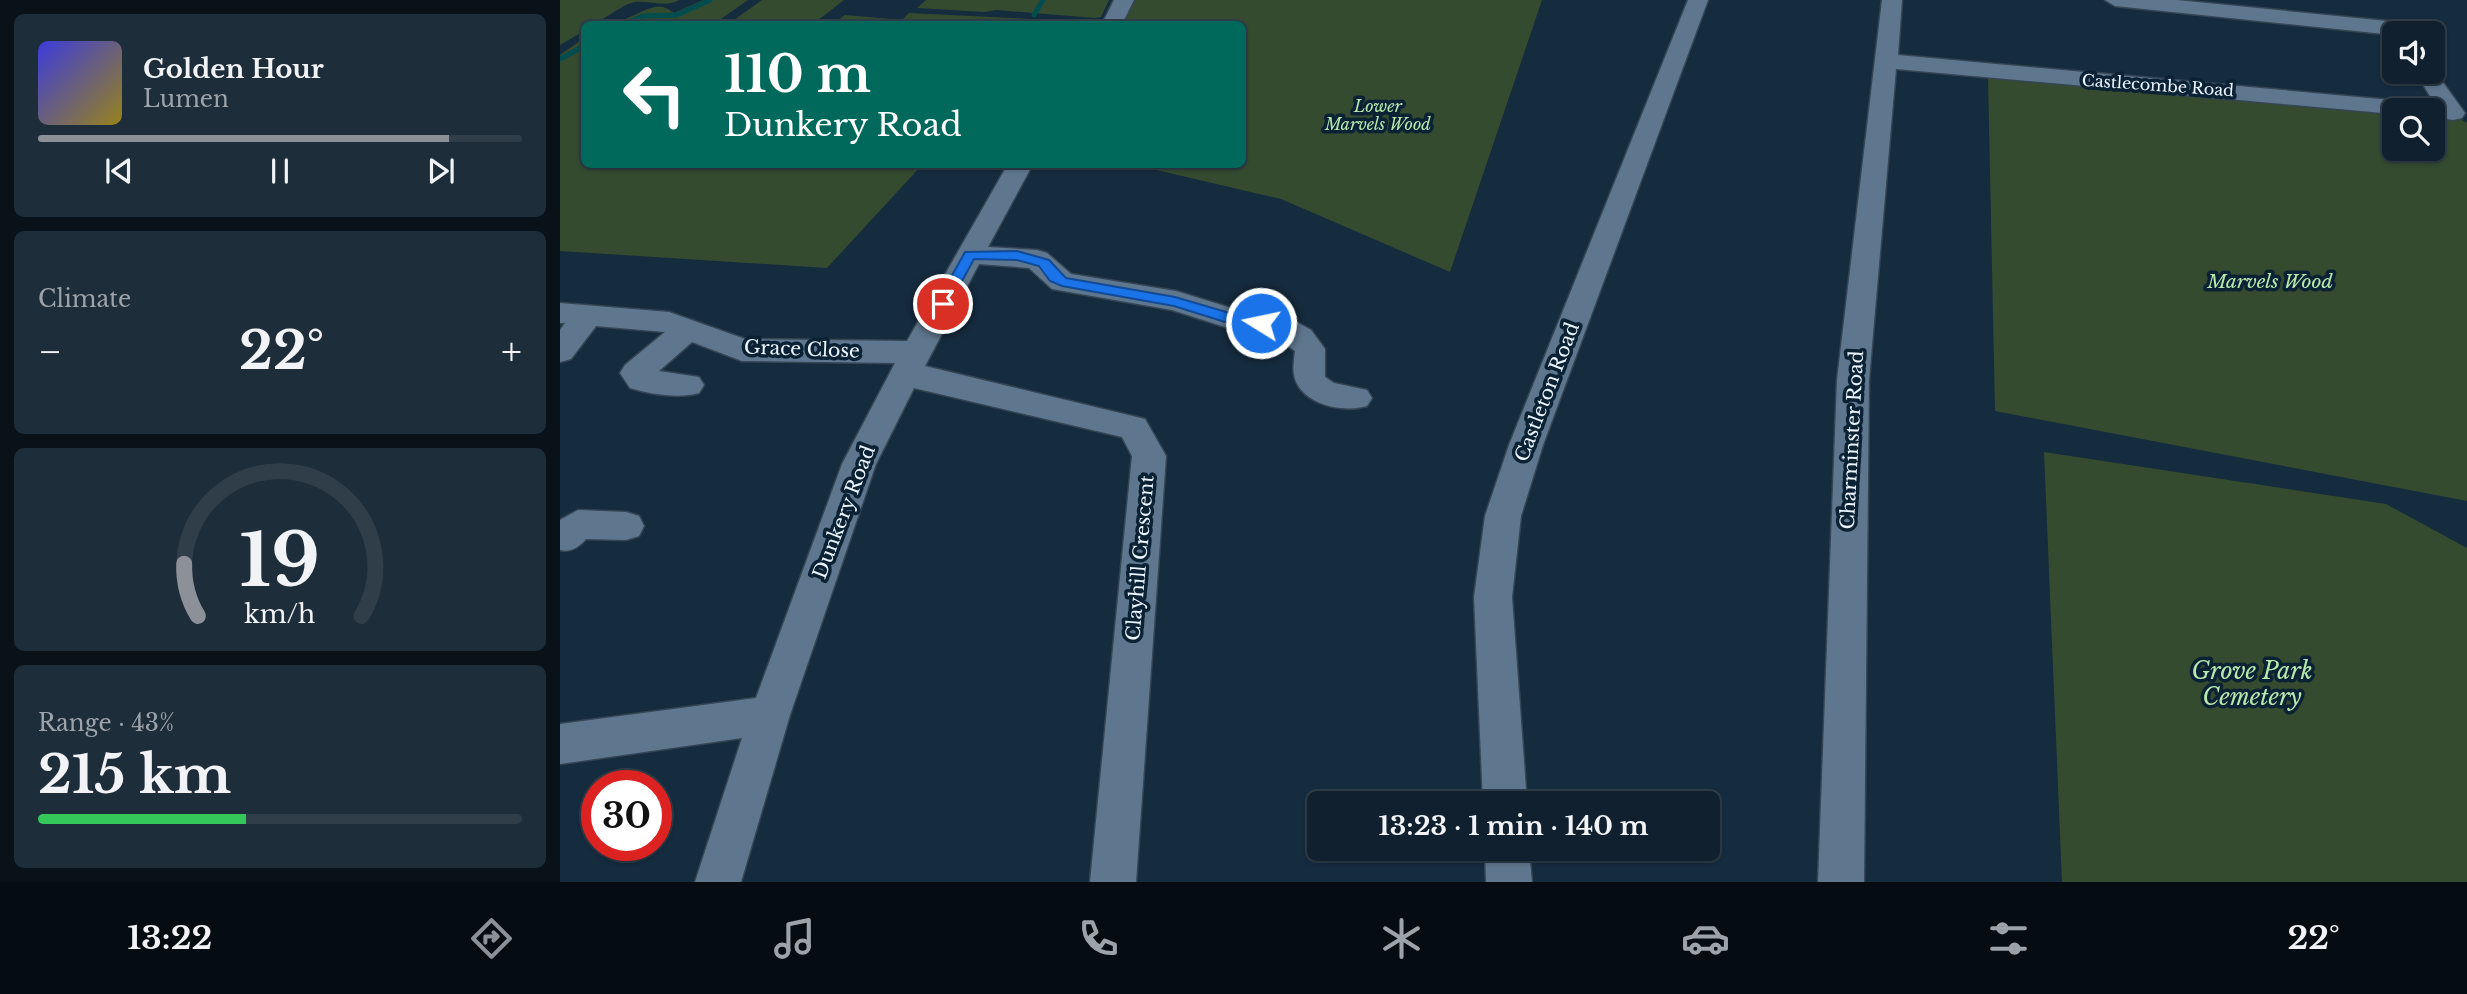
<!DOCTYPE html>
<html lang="en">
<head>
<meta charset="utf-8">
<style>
	body { margin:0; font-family:"Libre Baskerville",serif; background:#1e2d3a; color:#f1f3f6; height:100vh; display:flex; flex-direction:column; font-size:26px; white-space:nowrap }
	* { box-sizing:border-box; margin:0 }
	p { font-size:23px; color:#9ca3aa }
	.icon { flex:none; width:38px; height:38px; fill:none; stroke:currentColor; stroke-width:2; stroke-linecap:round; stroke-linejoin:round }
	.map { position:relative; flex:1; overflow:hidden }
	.drawer { display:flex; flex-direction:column; gap:14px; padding:14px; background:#091219; width:560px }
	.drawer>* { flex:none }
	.hud { position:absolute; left:21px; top:21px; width:665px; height:147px; border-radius:10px; box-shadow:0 2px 5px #0004,0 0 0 2px #303e4a; background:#00695c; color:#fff; overflow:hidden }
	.fabs { position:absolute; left:1822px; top:21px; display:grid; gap:14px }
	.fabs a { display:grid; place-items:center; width:63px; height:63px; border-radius:10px; background:#10202e; box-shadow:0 2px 5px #0004,0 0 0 2px #303e4a; font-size:35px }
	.speed { position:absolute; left:21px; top:770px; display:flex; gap:14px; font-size:35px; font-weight:700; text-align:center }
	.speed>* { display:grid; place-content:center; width:91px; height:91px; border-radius:50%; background:#10202e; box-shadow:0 2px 5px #0004,0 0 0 2px #303e4a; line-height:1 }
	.speed .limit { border:10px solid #d22; background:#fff; color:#111 }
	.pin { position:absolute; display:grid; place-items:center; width:60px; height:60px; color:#fff; margin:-30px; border:4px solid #fff; border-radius:50%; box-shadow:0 2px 7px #0007 }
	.me { position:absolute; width:77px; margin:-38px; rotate:280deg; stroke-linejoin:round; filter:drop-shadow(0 0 5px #0008) }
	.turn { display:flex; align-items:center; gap:24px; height:147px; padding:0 28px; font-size:32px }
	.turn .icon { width:91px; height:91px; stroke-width:2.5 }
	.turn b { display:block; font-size:49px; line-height:60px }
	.big { font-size:52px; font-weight:700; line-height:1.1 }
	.drawer .widget { flex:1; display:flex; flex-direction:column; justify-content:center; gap:10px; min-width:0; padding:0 24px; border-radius:10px; background:#1e2d3a }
	.drawer .dial { align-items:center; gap:0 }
	.dial svg { height:182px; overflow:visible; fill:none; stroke:#303e4a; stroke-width:7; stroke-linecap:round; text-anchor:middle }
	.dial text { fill:#f1f3f6; stroke:none }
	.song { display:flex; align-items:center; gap:21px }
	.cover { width:84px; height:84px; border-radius:10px; background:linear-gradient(135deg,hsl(240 70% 55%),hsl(50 70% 35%)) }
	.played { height:7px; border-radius:4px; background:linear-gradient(90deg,#8c9099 85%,#303e4a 85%) }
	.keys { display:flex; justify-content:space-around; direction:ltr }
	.heat { display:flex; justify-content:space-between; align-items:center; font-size:38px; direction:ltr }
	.charge { height:10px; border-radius:5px; background:linear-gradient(90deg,#34c759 43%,#303e4a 0) }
	.trip { position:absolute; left:747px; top:791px; width:413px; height:70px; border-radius:10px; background:#10202e; box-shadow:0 2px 5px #0004,0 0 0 2px #303e4a; font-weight:700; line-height:70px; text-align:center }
	.dock { display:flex; height:112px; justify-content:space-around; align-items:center; background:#060d12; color:#9ca3aa }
	.dock .icon { width:49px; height:49px }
	.dock .on { color:#8c9099 }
	.dock b { font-size:32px; color:#f1f3f6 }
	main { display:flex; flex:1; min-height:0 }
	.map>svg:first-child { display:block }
	.green { fill:#344b30 }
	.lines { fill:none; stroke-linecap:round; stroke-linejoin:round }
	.stream { stroke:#004d4f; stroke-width:5 }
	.minor-casing { stroke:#344554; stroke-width:3 }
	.minor { fill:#5f778e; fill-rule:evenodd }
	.route { fill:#1a73e8; stroke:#114b97; stroke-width:2 }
	.labels { text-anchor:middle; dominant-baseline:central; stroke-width:7; stroke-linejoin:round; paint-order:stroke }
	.far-street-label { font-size:16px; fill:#eaf5ff; stroke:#0b2134 }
	.far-park-label { font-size:16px; font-style:italic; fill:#b7e9ad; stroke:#0b2134 }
	.park-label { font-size:19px; font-style:italic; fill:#b7e9ad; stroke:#0b2134 }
	.street-label { font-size:19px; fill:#eaf5ff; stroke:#0b2134 }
	.near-park-label { font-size:23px; font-style:italic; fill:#b7e9ad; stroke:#0b2134 }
</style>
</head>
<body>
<main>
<section class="drawer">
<div class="widget">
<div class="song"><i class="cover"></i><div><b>Golden Hour</b><p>Lumen</p></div></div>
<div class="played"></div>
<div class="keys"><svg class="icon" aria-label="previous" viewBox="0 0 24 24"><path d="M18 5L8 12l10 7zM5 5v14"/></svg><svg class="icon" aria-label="pause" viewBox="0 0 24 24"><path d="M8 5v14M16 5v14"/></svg><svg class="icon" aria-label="next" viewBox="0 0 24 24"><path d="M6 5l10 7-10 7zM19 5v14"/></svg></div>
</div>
<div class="widget"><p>Climate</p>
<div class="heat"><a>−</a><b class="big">22°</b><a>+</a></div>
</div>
<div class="widget dial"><svg viewBox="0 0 100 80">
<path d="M14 69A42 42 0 1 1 86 69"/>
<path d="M14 69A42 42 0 0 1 8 46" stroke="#8c9099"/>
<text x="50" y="56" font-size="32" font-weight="700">19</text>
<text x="50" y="72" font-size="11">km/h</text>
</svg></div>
<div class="widget"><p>Range · 43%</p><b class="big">215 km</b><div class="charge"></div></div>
</section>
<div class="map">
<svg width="1907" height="882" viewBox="0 0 1907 882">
	<rect width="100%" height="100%" fill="#152b3e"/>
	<g class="green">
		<path d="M0 0H119C106 8 90 0 75 2 56 6 45 24 24 24V31L0 45Z"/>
		<path d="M143 0H188L158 21 192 24H50C57 20 65 20 72 16 86 10 99 0 114 13Z"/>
		<path d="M202 0H284L253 24 174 20Z"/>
		<path d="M366 0H549L541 17 535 18 436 10 425 12 357 8Z"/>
		<path d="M567 0H982L890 272 721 199 588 168 589 164H682V24H571L561 13Z"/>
		<path d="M349 13 471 19 467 24H273L285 15 342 20Z"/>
		<path d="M24 38V164L362 165 267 268 0 251V55Z"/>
		<path d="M1428 78 1834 112V149H1872L1873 115 1897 117 1907 123V501L1435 411Z"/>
		<path d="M1484 452 1826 504 1907 548V882H1502Z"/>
	</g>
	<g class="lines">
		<g class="stream">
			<path d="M474 15 483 0"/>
			<path d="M65 24 83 16 117 15 150 0"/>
			<path d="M0 59 24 46"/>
		</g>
		<g class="minor-casing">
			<g id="minor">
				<path d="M554 0H574L562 24H542Z"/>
				<path d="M1128 0H1148L983 445 961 516 952 597 967 803H923L914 597 925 516 949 445Z"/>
				<path d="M1322 0H1342L1338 55 1875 104 1855 72H1872V67L1905 113 1902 118 1893 120 1872 117V110H1834V114L1336 69 1309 380 1304 882H1258L1277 380Z"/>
				<path d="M1545 0H1617L1837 22 1848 29 1845 33 1834 35 1555 6Z"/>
				<path d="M448 164H473L428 247 477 250 487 253 511 274 616 291 668 307 733 320 751 330 765 349V377L774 383 807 390 812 398 807 406C783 413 744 405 735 379 732 370 734 360 735 351L714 336 665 327 612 310 492 289 469 268 419 264 365 366 585 419 606 456 576 882H530L572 456 562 437 354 388 316 464 230 715 181 882H135L182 738 0 764V724L196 698 282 464 335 363 182 361 132 342 99 371 139 377 144 385 139 393C119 399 90 394 70 388L60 373 65 365 105 332 36 326 11 359 0 362V330L5 323H0V303L109 312 185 339 347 341Z"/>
				<path d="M18 510 66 512 79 516 84 526 79 536 66 540 26 539C19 547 11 553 0 550V520Z"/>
				<path d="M925 849H969L972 882H926Z"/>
			</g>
		</g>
		<use href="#minor" class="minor"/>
	</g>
	<path class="route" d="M457 251 489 260 506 278 615 297 666 312 706 320 708 323 701 328 665 322 614 306 502 286 490 281 479 266 457 260 414 259 388 307H378L376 304 405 252Z"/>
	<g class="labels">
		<g class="far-street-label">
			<text transform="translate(1598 85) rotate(4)">Castlecombe Road</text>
		</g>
		<g class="far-park-label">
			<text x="818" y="106">Lower<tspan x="818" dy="18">Marvels Wood</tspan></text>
		</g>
		<g class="park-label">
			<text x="1710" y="281">Marvels Wood</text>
		</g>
		<g class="street-label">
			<text transform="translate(242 349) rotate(2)">Grace Close</text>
			<text transform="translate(987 392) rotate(-69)">Castleton Road</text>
			<text transform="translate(1292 440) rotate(-87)">Charminster Road</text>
			<text transform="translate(284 512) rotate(-69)">Dunkery Road</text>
			<text transform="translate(580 558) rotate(-85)">Clayhill Crescent</text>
		</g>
		<g class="near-park-label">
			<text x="1692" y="671">Grove Park<tspan x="1692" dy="26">Cemetery</tspan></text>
		</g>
	</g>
</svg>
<div class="fabs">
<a><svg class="icon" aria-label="sound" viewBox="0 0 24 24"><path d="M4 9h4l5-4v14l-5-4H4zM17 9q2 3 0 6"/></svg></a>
<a><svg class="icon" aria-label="search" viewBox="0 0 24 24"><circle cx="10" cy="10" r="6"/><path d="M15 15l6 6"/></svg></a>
</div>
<div class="speed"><div class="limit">30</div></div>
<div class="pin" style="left:383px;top:304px;background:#d93025"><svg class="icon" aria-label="arrive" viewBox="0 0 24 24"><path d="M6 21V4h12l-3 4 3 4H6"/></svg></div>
<svg class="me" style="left:701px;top:323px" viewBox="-20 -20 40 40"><circle r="17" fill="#1a73e8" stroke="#fff" stroke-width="3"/><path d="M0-11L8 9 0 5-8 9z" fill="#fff"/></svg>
<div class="trip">13:23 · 1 min · 140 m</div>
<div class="hud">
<div class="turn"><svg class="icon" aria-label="left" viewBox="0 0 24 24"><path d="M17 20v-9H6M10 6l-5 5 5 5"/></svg><div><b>110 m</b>Dunkery Road</div></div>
</div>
</div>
</main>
<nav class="dock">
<b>13:22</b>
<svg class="icon on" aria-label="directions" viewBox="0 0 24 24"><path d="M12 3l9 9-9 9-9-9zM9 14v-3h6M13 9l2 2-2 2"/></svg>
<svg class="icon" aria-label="music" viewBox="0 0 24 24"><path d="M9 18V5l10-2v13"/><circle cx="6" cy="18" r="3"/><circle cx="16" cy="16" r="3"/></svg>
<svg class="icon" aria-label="phone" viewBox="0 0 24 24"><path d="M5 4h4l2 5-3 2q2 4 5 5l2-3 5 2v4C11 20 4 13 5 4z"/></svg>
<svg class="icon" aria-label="climate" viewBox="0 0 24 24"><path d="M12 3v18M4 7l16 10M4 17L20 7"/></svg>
<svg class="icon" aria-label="car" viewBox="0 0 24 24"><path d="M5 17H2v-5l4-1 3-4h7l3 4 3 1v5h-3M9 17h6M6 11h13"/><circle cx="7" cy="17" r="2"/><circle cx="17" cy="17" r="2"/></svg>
<svg class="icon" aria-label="filters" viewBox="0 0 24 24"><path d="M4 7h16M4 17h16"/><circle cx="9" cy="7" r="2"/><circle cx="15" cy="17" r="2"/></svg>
<b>22°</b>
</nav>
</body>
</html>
